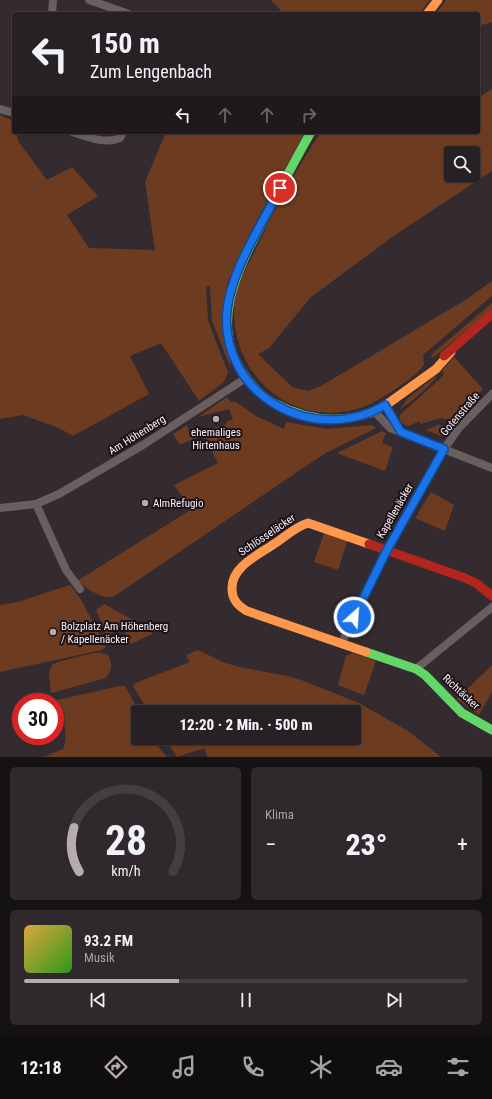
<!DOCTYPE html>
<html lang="de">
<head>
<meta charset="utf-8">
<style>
	body { margin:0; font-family:"Roboto Condensed",sans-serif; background:#2f282c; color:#f1f3f6; height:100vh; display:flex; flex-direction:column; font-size:15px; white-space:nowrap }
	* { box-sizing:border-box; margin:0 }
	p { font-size:13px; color:#a4a3a6 }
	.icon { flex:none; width:22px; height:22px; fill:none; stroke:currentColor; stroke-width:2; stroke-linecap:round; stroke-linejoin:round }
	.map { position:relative; height:757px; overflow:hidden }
	.drawer { display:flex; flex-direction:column; gap:10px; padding:10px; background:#151214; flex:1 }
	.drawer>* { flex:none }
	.hud { position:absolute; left:12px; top:12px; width:468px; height:122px; border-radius:4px; box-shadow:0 1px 3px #0004,0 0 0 1px #433e41; background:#272024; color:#f1f3f6; overflow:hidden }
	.tools { position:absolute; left:444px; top:146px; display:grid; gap:8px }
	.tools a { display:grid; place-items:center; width:36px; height:36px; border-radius:4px; background:#272024; box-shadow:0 1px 3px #0004,0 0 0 1px #433e41; font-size:20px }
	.speed { position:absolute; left:12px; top:693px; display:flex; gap:8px; font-size:20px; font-weight:700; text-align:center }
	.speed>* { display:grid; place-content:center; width:52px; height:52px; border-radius:50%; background:#272024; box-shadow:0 1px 3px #0004,0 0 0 1px #433e41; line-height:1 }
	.speed .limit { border:6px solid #d22; background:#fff; color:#111 }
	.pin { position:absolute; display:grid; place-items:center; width:34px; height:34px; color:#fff; margin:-17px; border:2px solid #fff; border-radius:50%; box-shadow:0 1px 4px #0007 }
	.me { position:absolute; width:44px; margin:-22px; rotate:26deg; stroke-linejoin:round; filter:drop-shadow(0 0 3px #0008) }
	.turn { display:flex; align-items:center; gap:14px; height:84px; padding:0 12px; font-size:18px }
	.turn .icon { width:52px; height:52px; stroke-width:2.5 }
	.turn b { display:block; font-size:28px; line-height:34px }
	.lanes { display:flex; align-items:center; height:38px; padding:0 12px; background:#0003; justify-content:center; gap:20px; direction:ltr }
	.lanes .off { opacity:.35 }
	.big { font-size:30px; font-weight:800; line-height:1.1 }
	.drawer .widget { flex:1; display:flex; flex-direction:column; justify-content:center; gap:6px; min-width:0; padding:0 14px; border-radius:6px; background:#2f282c }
	.drawer .dial { align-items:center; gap:0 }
	.dial svg { height:104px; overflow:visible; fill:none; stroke:#433e41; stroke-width:7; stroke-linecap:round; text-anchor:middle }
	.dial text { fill:#f1f3f6; stroke:none }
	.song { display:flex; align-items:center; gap:12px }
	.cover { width:48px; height:48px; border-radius:6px; background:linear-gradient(135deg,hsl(40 70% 55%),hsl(110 70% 35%)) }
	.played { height:4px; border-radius:2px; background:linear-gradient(90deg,#b6abb1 35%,#433e41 35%) }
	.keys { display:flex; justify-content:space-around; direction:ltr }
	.heat { display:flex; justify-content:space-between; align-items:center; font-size:22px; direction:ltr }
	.drawer .tiles { flex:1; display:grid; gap:10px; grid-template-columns:1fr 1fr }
	.widget:last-child { grid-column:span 2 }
	.trip { position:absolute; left:131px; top:705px; width:230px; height:40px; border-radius:4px; background:#272024; box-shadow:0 1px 3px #0004,0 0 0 1px #433e41; font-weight:800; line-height:40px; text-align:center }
	.tab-bar { display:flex; height:64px; justify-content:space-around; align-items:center; background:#100d0e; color:#a4a3a6 }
	.tab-bar .icon { width:28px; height:28px }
	.tab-bar .on { color:#b6abb1 }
	.tab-bar b { font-size:18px; color:#f1f3f6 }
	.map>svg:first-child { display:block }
	.green { fill:#6d3b20; fill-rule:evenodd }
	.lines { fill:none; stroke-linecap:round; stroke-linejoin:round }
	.street { stroke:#6a5f60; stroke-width:8 }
	.fast { stroke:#63d668; stroke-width:9 }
	.slow { stroke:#ff974d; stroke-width:9 }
	.jam { stroke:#b3261e; stroke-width:9 }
	.route-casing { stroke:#114b97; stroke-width:10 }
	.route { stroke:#1a73e8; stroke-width:7 }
	.poi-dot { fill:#b6abb1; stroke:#1a1217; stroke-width:1.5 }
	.labels { text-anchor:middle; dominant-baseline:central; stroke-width:4; stroke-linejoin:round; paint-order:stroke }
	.street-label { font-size:11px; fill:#fcf0f6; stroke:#1a1217 }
	.poi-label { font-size:11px; fill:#fcf0f6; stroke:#1a1217; text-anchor:start }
</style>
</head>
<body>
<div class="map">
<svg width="492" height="757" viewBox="0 0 492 757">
	<rect width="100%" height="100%" fill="#342b30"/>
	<g class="green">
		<path d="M271 0H430L419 14H284Z"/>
		<path d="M446 0H492V22L478 26V14H436Z"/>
		<path d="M492 89V171L395 235 311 297 269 348 258 354 292 387 308 391 321 386 467 299 492 281V296L423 355 424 365C417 375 404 383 394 390 383 397 370 406 357 409 291 427 233 376 234 310 234 303 235 296 237 289 241 276 249 263 255 251 274 210 296 169 321 132H478V98ZM451 153H473V175H451Z"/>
		<path d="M0 115 13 121 14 132H17L18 141 47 180 72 167 98 196 67 215 89 248 155 250 145 182 166 132H305L251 231 228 282 223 306 231 369 212 321 210 286 206 287 208 320 228 373 224 382 199 401 161 343 130 356 149 394 73 436 59 428 23 415 0 419Z"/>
		<path d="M492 303V309L434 357 431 358 433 353Z"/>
		<path d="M454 357 483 389 478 394 482 398 459 421 441 418 420 424 419 421 409 426C403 425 398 421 400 415L442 377 444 374 442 371Z"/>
		<path d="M437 375C435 382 407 406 400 409L407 399Z"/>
		<path d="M227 397 231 402H236L256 416 284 429 286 422 327 429 372 425 376 428 326 453 309 464 113 597C99 599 88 588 77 581L192 509 174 485 218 463 204 435 182 444H179L173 434 187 425 190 436 227 424 226 422 233 419 229 409 198 417Z"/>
		<path d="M438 425 448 427 451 430 450 433 443 437 426 430Z"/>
		<path d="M382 431 386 433 382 443 393 447 385 471 337 453Z"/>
		<path d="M431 492 454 505 445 531 415 518Z"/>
		<path d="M325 531 348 539 338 570 314 562Z"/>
		<path d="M70 585 80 598 106 647 102 650 0 672V605L18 602Z"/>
		<path d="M104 604 151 630 152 634 131 644 122 627 107 636 96 610Z"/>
		<path d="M198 650 225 663 244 668 287 676 304 681 359 703 408 731 441 757H208L204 748 177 757 165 738H354V712H149L133 686 135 683 190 662 186 655Z"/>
		<path d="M93 653H101L108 655C113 664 112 671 106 678L51 693 49 673 52 665 58 662Z"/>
		<path d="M353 653 376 661 364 695 338 685 346 656Z"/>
		<path d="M492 665V692L479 715 457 699Z"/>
		<path d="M120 686H125L139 712 138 738H151L167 757H44L63 749C70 734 61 715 57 700Z"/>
	</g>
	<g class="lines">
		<g class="street">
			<path d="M89 0 129 14"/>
			<path d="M52 14 53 0"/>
			<path d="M0 109 14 113"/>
			<path d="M72 132C85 136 106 145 120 138L123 132"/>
			<path d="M385 405 401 432"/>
			<path d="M374 411 390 428 492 468"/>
			<path d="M36 504 66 570 80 589"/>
			<path d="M0 508 36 504 59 494 143 445 246 378"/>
			<path d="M341 644 387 550 444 449 459 428 492 394"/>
			<path d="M416 669 492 607"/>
		</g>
		<g class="fast">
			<path d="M311 132C296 158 282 185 268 212 242 262 205 322 245 376 253 387 263 398 276 404 306 420 337 424 370 413"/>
			<path d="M366 652 416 669 425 675 462 713 492 730"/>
		</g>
		<g class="slow">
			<path d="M427 14 438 0"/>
			<path d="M370 413 386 405 436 369 451 352"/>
			<path d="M366 652 247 611C238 606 232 600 232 589 231 567 258 555 274 544 285 537 295 527 308 523L369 544"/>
		</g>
		<g class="jam">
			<path d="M444 356 492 314"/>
			<path d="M369 544 465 578 476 583 492 596"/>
		</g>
	</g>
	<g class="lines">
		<g class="route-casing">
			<path id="route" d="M280 188C262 225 232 268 227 310 219 395 314 447 385 405L401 432 444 449 387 550 354 617"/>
		</g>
		<use href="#route" class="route"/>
	</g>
	<g class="poi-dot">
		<circle cx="216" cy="419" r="4"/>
		<circle cx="145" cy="503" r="4"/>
		<circle cx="53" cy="632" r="4"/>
	</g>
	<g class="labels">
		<g class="street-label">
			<text transform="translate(460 414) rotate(-49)">Gotenstraße</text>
			<text transform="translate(137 435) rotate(-32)">Am Höhenberg</text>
			<text transform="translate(395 511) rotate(-60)">Kapellenäcker</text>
			<text transform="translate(267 535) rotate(-34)">Schlösseläcker</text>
			<text transform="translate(461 692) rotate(43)">Richtäcker</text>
		</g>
		<g class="poi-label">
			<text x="216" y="432" text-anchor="middle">ehemaliges<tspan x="216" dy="13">Hirtenhaus</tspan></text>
			<text x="153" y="503">AlmRefugio</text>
			<text x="61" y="626">Bolzplatz Am Höhenberg<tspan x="61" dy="13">/ Kapellenäcker</tspan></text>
		</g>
	</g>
</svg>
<div class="tools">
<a><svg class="icon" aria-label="search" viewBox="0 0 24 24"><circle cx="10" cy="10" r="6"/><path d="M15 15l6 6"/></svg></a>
</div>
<div class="speed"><div class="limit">30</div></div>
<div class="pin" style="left:280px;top:188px;background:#d93025"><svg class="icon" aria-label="arrive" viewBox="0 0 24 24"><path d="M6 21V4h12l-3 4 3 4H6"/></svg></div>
<svg class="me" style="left:354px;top:617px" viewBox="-20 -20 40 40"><circle r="17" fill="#1a73e8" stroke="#fff" stroke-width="3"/><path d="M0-11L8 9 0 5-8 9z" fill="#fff"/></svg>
<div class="trip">12:20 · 2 Min. · 500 m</div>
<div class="hud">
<div class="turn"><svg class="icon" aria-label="left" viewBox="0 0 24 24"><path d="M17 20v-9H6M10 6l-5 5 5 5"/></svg><div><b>150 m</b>Zum Lengenbach</div></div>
<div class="lanes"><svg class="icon" aria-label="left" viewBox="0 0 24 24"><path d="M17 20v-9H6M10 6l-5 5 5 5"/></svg><svg class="icon off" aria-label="ahead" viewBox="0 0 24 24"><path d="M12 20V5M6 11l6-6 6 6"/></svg><svg class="icon off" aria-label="ahead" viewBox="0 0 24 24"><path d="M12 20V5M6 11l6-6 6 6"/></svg><svg class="icon off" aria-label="right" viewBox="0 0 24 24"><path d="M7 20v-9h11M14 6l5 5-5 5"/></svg></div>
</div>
</div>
<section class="drawer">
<div class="tiles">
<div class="widget dial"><svg viewBox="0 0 100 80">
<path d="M14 69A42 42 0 1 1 86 69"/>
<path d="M14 69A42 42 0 0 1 10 35" stroke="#b6abb1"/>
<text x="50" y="56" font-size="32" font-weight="700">28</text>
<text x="50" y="72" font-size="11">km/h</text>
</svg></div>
<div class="widget"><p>Klima</p>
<div class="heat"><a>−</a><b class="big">23°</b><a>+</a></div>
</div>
<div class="widget">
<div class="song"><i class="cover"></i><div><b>93.2 FM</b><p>Musik</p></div></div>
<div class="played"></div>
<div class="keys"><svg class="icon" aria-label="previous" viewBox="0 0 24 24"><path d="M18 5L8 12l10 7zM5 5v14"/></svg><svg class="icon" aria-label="pause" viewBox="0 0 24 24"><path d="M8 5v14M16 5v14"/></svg><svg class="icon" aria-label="next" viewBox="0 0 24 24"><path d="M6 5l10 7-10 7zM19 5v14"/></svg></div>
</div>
</div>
</section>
<nav class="tab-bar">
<b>12:18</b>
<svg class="icon on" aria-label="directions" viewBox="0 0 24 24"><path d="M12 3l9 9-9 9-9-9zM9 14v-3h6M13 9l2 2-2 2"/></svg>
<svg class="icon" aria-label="music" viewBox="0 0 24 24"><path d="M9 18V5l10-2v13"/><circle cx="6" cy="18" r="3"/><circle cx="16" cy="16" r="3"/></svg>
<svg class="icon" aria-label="phone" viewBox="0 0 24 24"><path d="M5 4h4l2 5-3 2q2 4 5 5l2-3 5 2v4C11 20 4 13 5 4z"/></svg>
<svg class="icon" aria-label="climate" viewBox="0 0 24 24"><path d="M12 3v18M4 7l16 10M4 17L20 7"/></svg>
<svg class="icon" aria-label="car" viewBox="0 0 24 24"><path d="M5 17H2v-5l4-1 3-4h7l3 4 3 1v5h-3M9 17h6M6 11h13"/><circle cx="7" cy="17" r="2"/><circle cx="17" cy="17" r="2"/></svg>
<svg class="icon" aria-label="filters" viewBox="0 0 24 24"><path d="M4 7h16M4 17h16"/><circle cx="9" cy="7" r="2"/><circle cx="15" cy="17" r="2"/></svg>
</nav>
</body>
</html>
